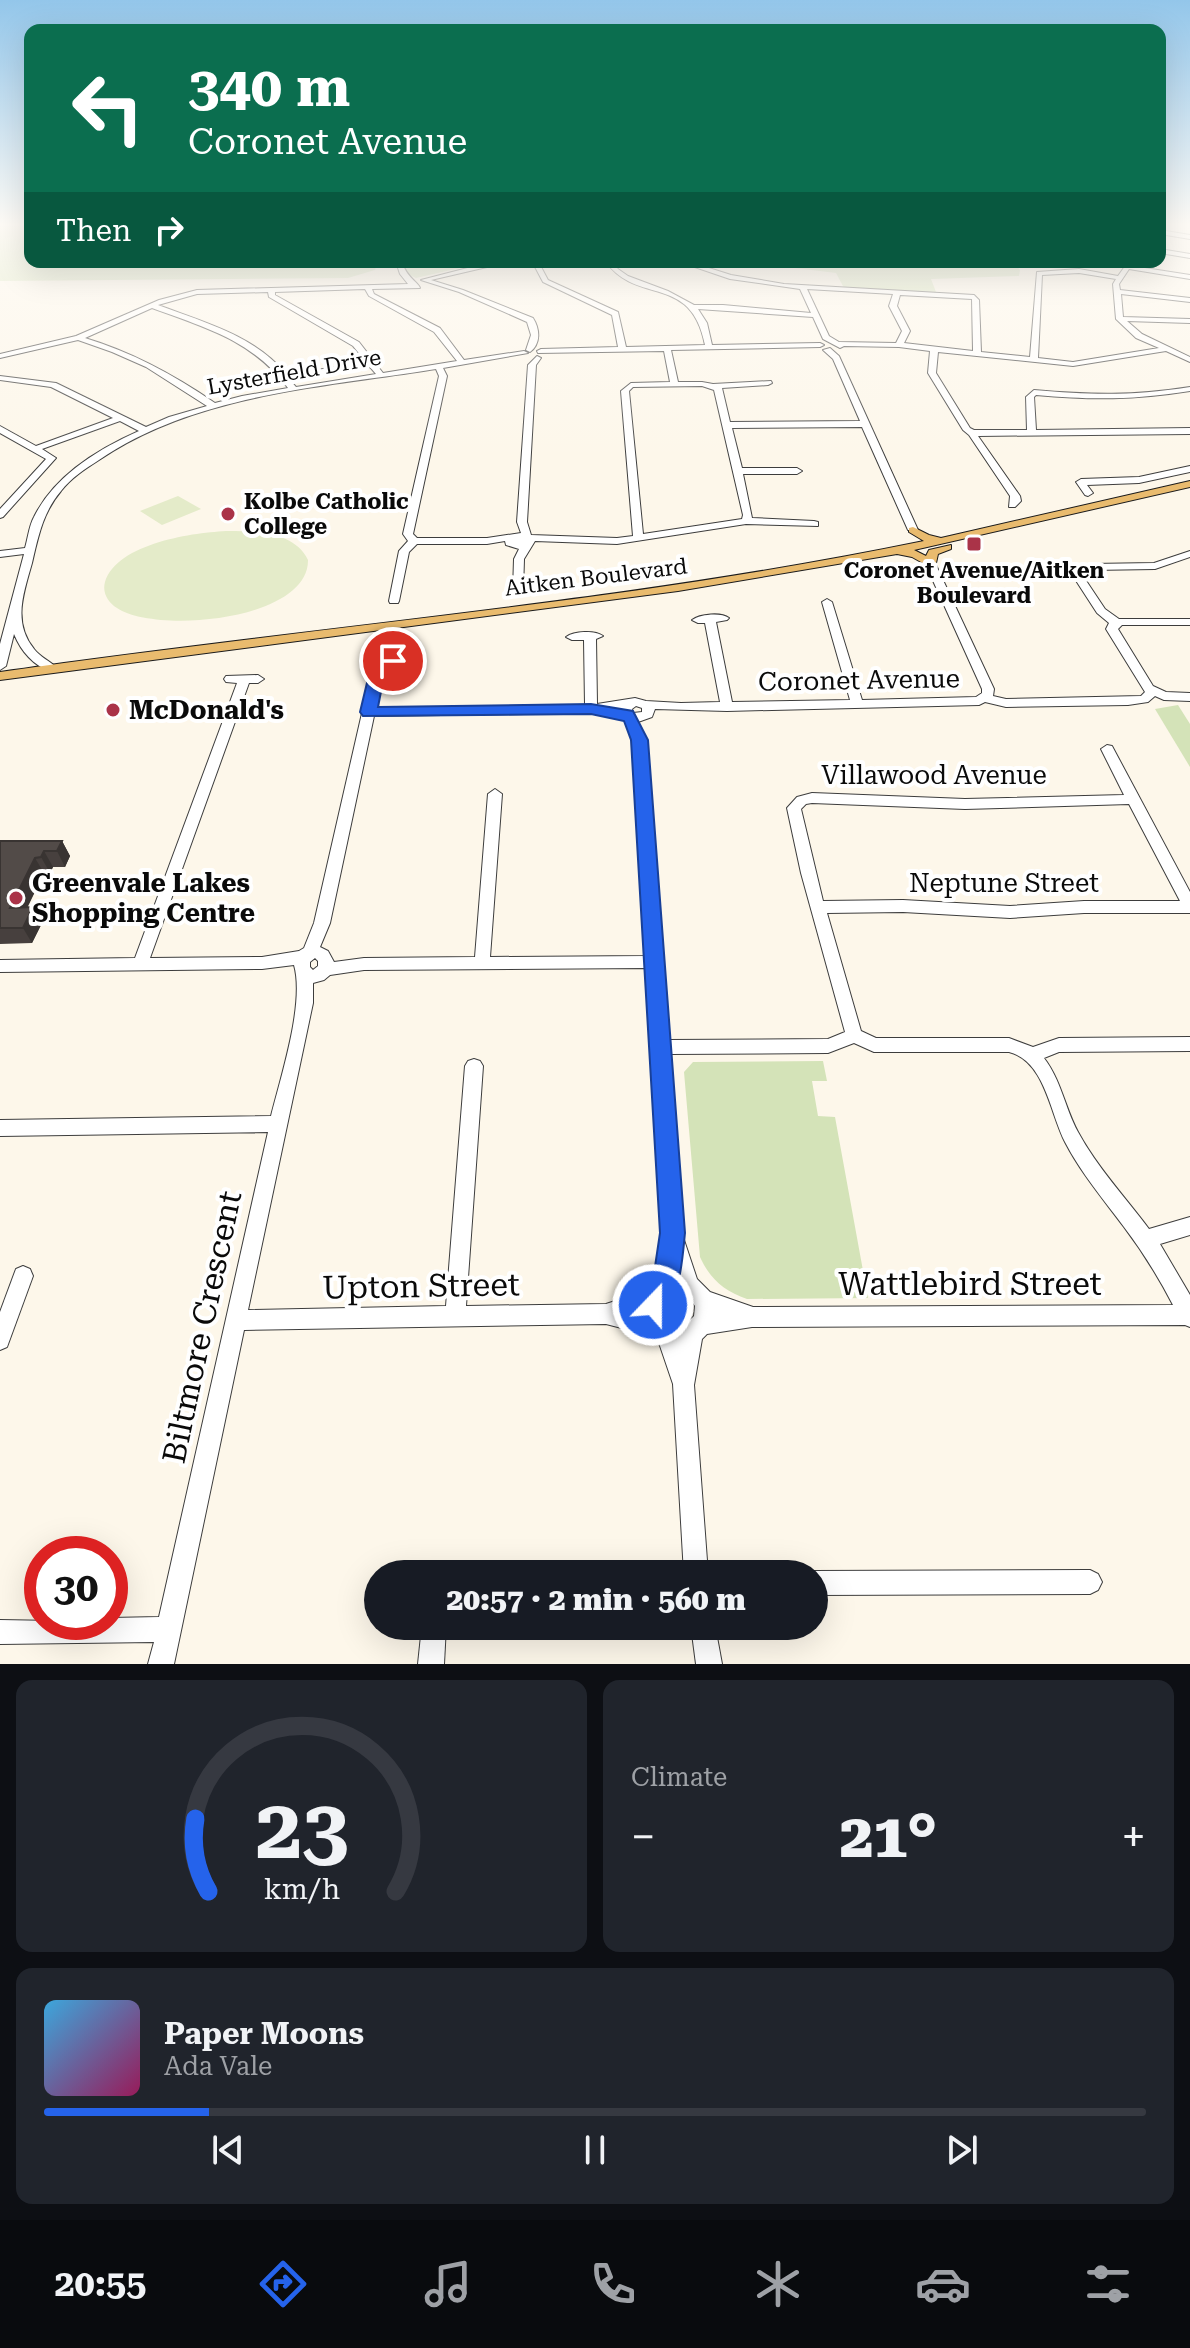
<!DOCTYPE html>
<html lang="en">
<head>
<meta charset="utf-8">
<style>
	body { margin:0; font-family:"Roboto Serif",serif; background:#20242c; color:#f1f3f6; height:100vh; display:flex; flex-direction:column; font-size:30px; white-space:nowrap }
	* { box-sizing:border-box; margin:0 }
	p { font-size:26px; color:#9ea1a6 }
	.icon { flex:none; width:44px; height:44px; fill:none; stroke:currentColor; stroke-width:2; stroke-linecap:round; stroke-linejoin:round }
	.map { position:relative; height:1664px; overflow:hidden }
	.sheet { display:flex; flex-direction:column; gap:16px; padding:16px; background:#0d0f14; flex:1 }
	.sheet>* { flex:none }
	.guide { position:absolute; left:24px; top:24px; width:1142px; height:244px; border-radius:16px; box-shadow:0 8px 32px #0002; background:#0b6e4f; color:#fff; overflow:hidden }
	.speed { position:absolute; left:24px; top:1536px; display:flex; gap:16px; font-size:40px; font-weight:700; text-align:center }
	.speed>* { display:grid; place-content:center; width:104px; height:104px; border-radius:50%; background:#171b24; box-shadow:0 8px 32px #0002; line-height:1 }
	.speed .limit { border:12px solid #d22; background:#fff; color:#111 }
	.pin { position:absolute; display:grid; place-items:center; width:68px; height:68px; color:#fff; margin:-34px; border:4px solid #fff; border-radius:50%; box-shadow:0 2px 8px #0007 }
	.me { position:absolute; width:88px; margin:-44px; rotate:22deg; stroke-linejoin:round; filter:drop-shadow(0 0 6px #0008) }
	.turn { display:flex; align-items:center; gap:28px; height:168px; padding:0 32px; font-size:36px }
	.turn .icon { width:104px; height:104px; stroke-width:2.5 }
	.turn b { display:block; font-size:56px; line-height:68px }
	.then { display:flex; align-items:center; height:76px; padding:0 32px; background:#0003; gap:16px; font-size:30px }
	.big { font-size:60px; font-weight:800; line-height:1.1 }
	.sheet .widget { flex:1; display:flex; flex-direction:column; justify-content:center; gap:12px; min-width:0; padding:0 28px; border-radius:16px; background:#20242c }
	.sheet .dial { align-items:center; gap:0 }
	.dial svg { height:208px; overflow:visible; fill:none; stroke:#363941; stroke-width:7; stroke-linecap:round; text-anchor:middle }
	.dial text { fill:#f1f3f6; stroke:none }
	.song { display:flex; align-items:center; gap:24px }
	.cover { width:96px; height:96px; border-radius:12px; background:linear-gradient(135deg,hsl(200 70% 55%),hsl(330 70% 35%)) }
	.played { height:8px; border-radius:4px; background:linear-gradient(90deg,#2563eb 15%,#363941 15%) }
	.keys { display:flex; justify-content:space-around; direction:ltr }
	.heat { display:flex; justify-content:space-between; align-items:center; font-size:44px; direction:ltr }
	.sheet .tiles { flex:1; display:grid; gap:16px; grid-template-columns:1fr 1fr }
	.widget:last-child { grid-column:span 2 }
	.trip { position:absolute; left:364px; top:1560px; width:464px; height:80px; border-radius:40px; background:#171b24; box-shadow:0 8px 32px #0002; font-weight:800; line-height:80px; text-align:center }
	.menu { display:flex; height:128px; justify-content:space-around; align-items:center; background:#090b0e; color:#9ea1a6 }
	.menu .icon { width:56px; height:56px }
	.menu .on { color:#2563eb }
	.menu b { font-size:36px; color:#f1f3f6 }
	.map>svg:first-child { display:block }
	.green { fill:#d4e3b8 }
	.pitch { fill:#e4ebc9 }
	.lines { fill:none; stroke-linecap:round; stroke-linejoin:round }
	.minor-casing { stroke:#3d3d3d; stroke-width:2 }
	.major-casing { stroke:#1b1b1b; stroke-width:2 }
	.minor { fill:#fff; fill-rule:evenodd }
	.major { fill:#e9bb6e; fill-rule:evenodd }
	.wall { fill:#47403e }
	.shaded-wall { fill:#393432 }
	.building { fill:#524b48; stroke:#393432; stroke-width:2 }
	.route { fill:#2563eb; stroke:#184099; stroke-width:2 }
	.poi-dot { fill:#aa3348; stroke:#fff; stroke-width:3 }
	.labels { text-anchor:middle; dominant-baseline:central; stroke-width:8; stroke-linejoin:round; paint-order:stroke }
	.far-street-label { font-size:22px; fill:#0a0a0a; stroke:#fff }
	.far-poi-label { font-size:22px; font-weight:bold; fill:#0a0a0a; stroke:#fff; text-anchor:start }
	.street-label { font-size:26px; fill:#0a0a0a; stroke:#fff }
	.poi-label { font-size:26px; font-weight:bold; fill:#0a0a0a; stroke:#fff; text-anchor:start }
	.near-street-label { font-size:32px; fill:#0a0a0a; stroke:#fff }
</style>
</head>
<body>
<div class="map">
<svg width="1190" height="1664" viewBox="0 0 1190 1664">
	<rect width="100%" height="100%" fill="#fdf7ea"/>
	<g class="green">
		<path d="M0 225H30V262H378L375 270 348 278 0 281Z"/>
		<path d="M402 262H486L416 278 407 274Z"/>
		<path d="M745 262H1013L1020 270 1019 276 931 279 936 292 844 288 836 273Z"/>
		<path d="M1178 705 1190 724V767L1155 709Z"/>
		<path d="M823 1061 827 1081H812L818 1116 835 1117 868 1298 747 1299C724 1291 710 1279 700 1257L684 1072 693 1062Z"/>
	</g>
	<g class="pitch">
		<path d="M178 496 201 509 162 525 140 511Z"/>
		<path d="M229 531C256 531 295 532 308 560 309 621 155 634 117 608 108 602 102 593 105 582 117 543 195 532 229 531Z"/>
	</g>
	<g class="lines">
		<g class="minor-casing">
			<g id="minor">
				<path d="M1160 230 1190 235V239L1160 234Z"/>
				<path d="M1160 249 1190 254V258L1160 253Z"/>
				<path d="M396 262H402C406 277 419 283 420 288L372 289 374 294 440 328 464 360 524 351 528 353 443 368 447 376 413 534 417 538H487L521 533 517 522 528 365 537 356 541 358 536 365 527 522 531 535 617 538 633 536 621 391 631 383 670 382 664 351 538 353 537 351 541 349 618 347 612 315 543 282 534 265 487 267 431 280 463 290 533 318C540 329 541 344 530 352L526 350 531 335 527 322 459 292 421 280 487 263 583 262 540 265 548 280 618 312 626 347 705 345C691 273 638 306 606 262H612L618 269 628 276 668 291 694 305H723L811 313 800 289 730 279 680 262H690L731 275 784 284 974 295 979 300 981 352 1030 357 1037 272 1079 269 1118 276 1128 262H1134L1132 266 1190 275V279L1129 269 1119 284 1120 290 1190 298V302L1121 294 1123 317 1190 319V323L1127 321 1142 334 1190 357V362L1166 351 1073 366 938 352 936 373 970 428 974 430H1027L1026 397 1034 390C1091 395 1133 396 1190 387V391C1134 400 1092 400 1036 395L1034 397 1036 430 1190 428V434L978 436 1020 496 1021 501 1015 507H1009L1010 496 969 435 963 430 928 373 930 351 899 347 844 346 840 348 823 339 813 317 698 309 707 323 712 345 820 343 824 345 820 347 671 350 678 382H702L713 384 771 381 772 383 768 385 722 388 730 422 860 421 833 359 823 350 830 348 839 356 918 530 917 532 908 530 862 427 732 428 742 468H797L802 471 797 474H743L752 518 814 521 818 522V526L746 524 617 544 535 541 524 559 523 591 518 594 513 591 514 559 519 549 506 545 505 541 487 544H417L409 552 399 601 398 603H390L389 601 399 551 408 541 403 534 439 376 436 369C324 387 195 394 99 460 85 469 71 478 61 491 43 512 38 537 32 563 24 592 12 622 34 649 40 657 50 661 57 668L51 672C33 665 21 651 14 634L6 666 0 670V644L24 554 0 557V551L25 548C28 538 29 526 34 517 54 476 98 449 139 431L120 421 42 449 56 458 3 517 0 518V509L46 459 0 433V426L36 446 113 418 51 387 0 380V376L56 383 146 427 169 417 207 406 146 367 112 352 78 340 0 358V354L76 336 159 300 197 290 408 284 400 274ZM1079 273 1116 279 1113 284 1116 319 1136 338 1159 348 1073 362 1038 358 1042 275ZM365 289 369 296 434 332 457 361 383 373 359 342 275 295V292ZM807 289 893 294 889 306 902 331 896 343 839 342 829 336ZM268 292 269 297 353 346 367 363 286 374C254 335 203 322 158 305L197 294ZM900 295 972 299 973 351 904 343 910 331 897 306ZM152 308C206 328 252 340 288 388L242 396 215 403C174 375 132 352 85 338ZM370 367 376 374 296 387 289 379ZM702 386 714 390 743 515 742 519 643 534 629 391 633 387Z"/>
				<path d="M1190 466V472L1139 483 1087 485 1093 493 1088 496 1085 495 1076 482 1081 479 1139 477Z"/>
				<path d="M1190 551V557L1155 569 1091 570 1084 572 1083 576 1105 609 1119 619H1190V625H1122L1118 629 1153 686 1166 692 1190 693V701L1164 700 1155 696 1148 702 1128 705 1006 707 985 702 979 705 727 711 655 709 652 717 638 722 645 740 668 1040 828 1039 845 1032 801 873 787 808 797 797 812 793 965 799 1124 795 1101 749 1107 745 1112 746 1190 892V913H1084L1010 918 903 912 827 913 861 1031 876 1038H1009L1033 1047 1059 1038 1190 1037V1051L1059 1052 1044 1058C1061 1080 1065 1108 1078 1132 1097 1167 1125 1197 1149 1229L1190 1217V1235L1160 1244 1190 1295V1327L1185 1325 752 1327 707 1334 702 1339 694 1385 708 1574H684L673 1384 658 1340 653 1336 606 1324 244 1330 174 1664H148L154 1642 0 1644V1620L110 1622V1618L159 1617 268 1132 0 1136V1120L271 1116C281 1076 305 1003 294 965L262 969 0 972V960L135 958 237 683 226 682 224 679 226 676 258 675 264 679 258 683H249L150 958 262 957 299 951 304 948 314 923 373 665 362 664V660L393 657 399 661 397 663 385 665 376 708 585 705 584 640H572L566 637C574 631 595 630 603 636L596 639 597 704 635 698 646 701 681 703 720 702 705 623H698L692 620C700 614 721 612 729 618L727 620 716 622 732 702 850 700 822 602 827 599 832 602 862 700 976 697 982 693V689L925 563 930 560 935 563 994 689 993 696 1006 699 1141 696 1145 692 1106 629 1109 623 1097 613 1073 576 1074 570 1091 564 1154 563ZM636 706 642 708V712L633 713 632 709ZM620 710 633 740 646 956 490 957 502 794 495 789 488 794 475 957 364 958 334 962 328 951 320 947 330 923 374 716 591 713ZM812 803 965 809 1129 804 1180 901H1084L1010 906 903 900 823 901 801 809 806 804ZM315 958 318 961V966L313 970 310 967V962ZM647 968 663 1233 656 1282 649 1290 606 1304 466 1306 483 1066 480 1061 474 1059 468 1061 465 1066 446 1306 248 1310 313 1003V983L324 980 330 975 364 970ZM854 1043 874 1052H1009C1045 1061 1050 1113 1065 1142 1081 1173 1104 1200 1124 1227 1143 1252 1159 1278 1173 1305L753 1307 710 1292 697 1279 682 1234 669 1054 828 1053ZM676 1294 687 1295 695 1306 694 1316 685 1325H673L664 1316V1303L669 1297Z"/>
				<path d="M23 1266 30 1269 33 1276 7 1347 0 1350V1312L16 1269Z"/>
				<path d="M1090 1570 1098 1574 1102 1582 1098 1590 1090 1594 814 1595V1574H807L814 1571Z"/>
				<path d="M422 1626H446L444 1664H418Z"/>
				<path d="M691 1626H715L722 1664H696Z"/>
			</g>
		</g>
		<g class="major-casing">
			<path id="major" d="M1190 481V487L914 550 926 556 929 550 951 545V549L938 554 936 563 930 567 912 557 897 554 678 591 0 680V672C308 627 619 604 924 541L909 532V528L913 527 929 535 941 538Z"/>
		</g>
		<use href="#minor" class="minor"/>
		<use href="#major" class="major"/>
	</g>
	<path class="wall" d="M0 841H62L70 856 65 867H53L50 873H44L27 907 42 923 32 943 0 944Z"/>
	<g class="shaded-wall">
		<path d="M62 841 70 856 65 867 57 851Z"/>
		<path d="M44 851 53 867 50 873 41 857Z"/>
		<path d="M35 858 44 873 20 923 10 908Z"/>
		<path d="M33 907 42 923 32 943 23 928Z"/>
	</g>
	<path class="building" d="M0 841H62L57 851H44L41 857 35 858 10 908 33 907 23 928H0Z"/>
	<linearGradient id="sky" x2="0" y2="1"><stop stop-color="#93c6ea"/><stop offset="0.49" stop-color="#fefbf6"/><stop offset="1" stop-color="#fefbf6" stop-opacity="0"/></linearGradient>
	<rect width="1190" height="458" fill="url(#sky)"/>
	<path class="route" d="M380 657H393L400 661 386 666 378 707 591 704 633 711 648 740 685 1233C682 1260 681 1307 653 1318L643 1315 640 1305 653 1280 660 1233 631 740 624 721 591 714 363 716 360 712 372 662Z"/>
	<g class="poi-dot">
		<circle cx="228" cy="514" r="8"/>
		<rect x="966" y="536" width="16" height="16" rx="4"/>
		<circle cx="113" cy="710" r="8"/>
		<circle cx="16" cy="898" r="8"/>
	</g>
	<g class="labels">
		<g class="far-street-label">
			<text transform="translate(294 372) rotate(-10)">Lysterfield Drive</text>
			<text transform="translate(596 577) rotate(-7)">Aitken Boulevard</text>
		</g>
		<g class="far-poi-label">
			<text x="244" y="501">Kolbe Catholic<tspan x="244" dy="25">College</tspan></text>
			<text x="974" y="570" text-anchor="middle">Coronet Avenue/Aitken<tspan x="974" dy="25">Boulevard</tspan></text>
		</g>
		<g class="street-label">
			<text transform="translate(859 680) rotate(-1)">Coronet Avenue</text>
			<text x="934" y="775">Villawood Avenue</text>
			<text x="1004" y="883">Neptune Street</text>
		</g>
		<g class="poi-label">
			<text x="129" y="710">McDonald's</text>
			<text x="32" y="883">Greenvale Lakes<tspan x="32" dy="30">Shopping Centre</tspan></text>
		</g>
		<g class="near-street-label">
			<text x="970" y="1284">Wattlebird Street</text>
			<text transform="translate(421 1286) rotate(-1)">Upton Street</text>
			<text transform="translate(202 1327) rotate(-78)">Biltmore Crescent</text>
		</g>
	</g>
</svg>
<div class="speed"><div class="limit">30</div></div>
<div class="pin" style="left:393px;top:661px;background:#d93025"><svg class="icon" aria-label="arrive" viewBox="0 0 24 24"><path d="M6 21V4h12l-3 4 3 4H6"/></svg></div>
<svg class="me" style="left:653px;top:1305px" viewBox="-20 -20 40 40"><circle r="17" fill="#2563eb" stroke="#fff" stroke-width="3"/><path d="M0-11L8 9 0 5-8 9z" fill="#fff"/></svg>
<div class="trip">20:57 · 2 min · 560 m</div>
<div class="guide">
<div class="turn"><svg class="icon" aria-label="left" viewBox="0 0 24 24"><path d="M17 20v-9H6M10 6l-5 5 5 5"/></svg><div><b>340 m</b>Coronet Avenue</div></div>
<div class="then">Then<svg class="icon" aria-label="right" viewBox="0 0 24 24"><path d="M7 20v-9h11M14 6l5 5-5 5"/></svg></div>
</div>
</div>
<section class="sheet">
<div class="tiles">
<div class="widget dial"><svg viewBox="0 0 100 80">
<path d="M14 69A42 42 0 1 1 86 69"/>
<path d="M14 69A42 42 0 0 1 9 41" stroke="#2563eb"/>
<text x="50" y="56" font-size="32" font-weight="700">23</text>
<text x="50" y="72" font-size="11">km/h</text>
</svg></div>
<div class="widget"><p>Climate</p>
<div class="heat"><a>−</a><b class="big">21°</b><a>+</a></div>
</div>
<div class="widget">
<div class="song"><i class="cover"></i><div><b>Paper Moons</b><p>Ada Vale</p></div></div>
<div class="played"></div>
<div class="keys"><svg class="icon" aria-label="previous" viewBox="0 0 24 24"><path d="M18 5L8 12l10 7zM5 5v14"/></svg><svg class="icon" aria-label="pause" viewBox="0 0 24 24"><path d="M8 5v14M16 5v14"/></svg><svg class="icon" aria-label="next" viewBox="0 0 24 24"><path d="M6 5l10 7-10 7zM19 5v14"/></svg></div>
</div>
</div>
</section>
<nav class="menu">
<b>20:55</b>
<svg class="icon on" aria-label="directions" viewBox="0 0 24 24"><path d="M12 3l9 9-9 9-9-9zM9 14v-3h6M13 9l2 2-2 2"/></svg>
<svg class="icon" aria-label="music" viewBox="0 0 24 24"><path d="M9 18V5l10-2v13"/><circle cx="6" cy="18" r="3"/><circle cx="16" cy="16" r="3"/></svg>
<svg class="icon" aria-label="phone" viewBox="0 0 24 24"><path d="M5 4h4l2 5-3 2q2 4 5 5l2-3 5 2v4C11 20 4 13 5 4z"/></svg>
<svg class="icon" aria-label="climate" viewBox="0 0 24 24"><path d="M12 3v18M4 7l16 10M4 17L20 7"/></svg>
<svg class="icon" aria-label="car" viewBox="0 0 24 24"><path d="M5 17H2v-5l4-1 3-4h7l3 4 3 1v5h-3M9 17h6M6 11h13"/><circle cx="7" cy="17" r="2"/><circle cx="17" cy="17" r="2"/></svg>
<svg class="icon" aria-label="filters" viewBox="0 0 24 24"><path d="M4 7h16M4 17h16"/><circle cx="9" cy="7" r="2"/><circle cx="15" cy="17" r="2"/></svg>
</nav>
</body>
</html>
